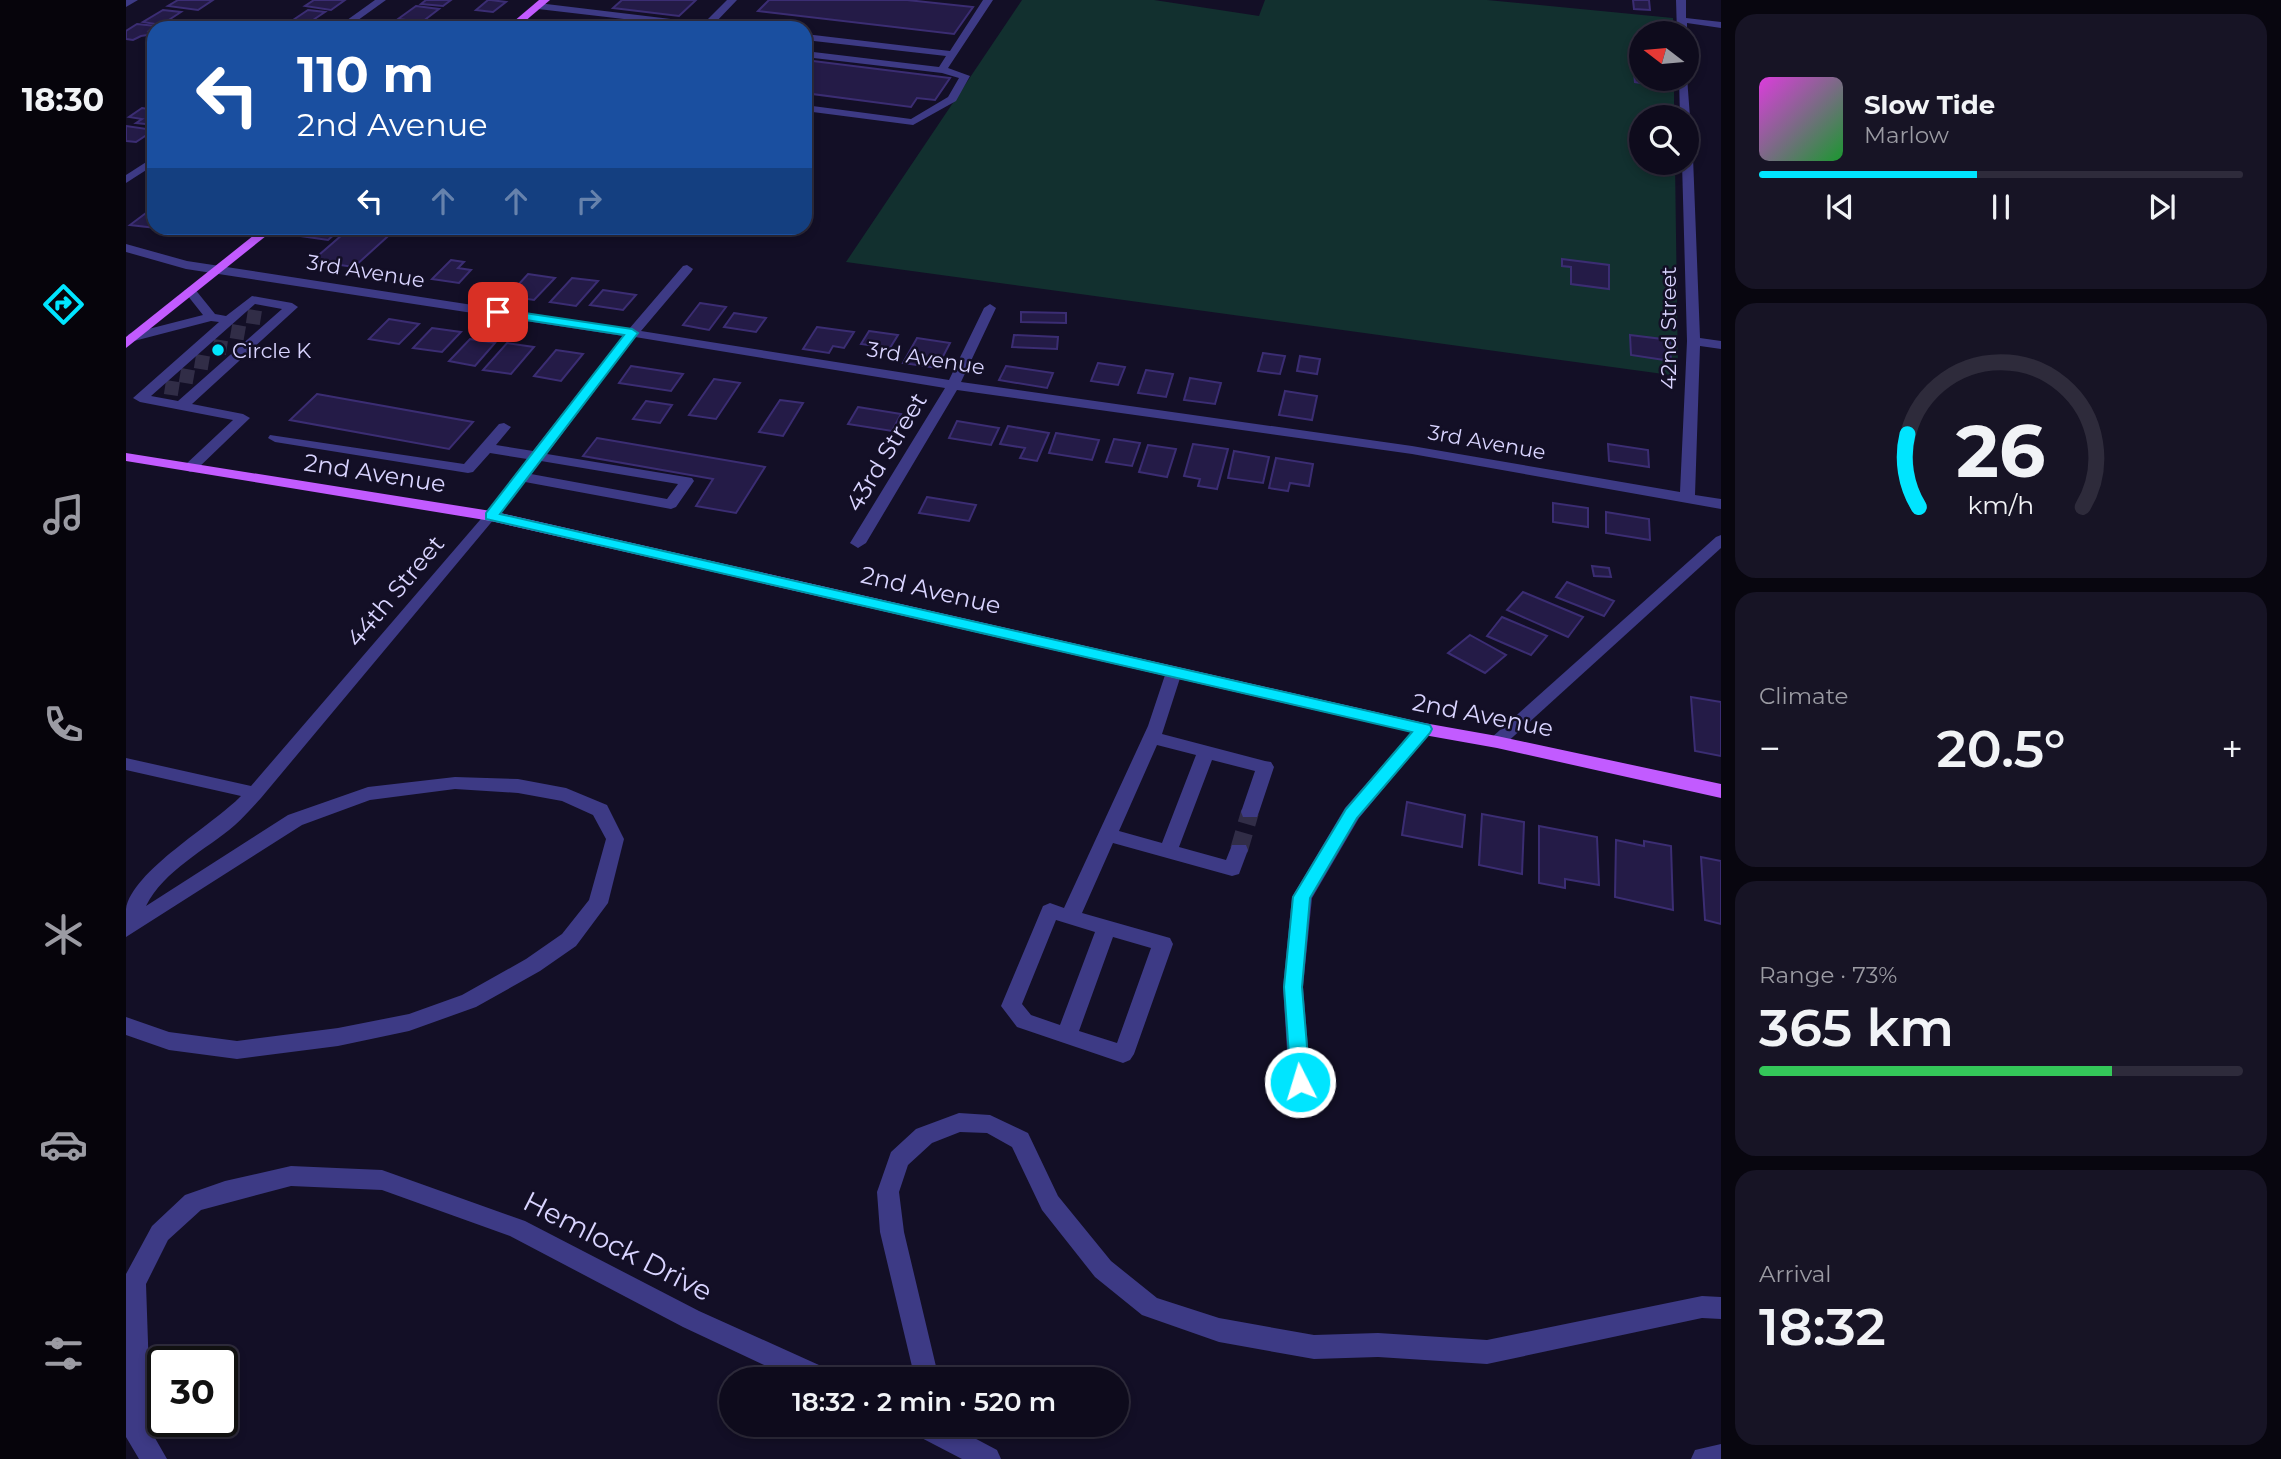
<!DOCTYPE html>
<html lang="en">
<head>
<meta charset="utf-8">
<style>
	body { margin:0; font-family:Montserrat,sans-serif; background:#171425; color:#f1f3f6; height:100vh; display:flex; flex-direction:column; font-size:26px; white-space:nowrap }
	* { box-sizing:border-box; margin:0 }
	p { font-size:23px; color:#9b9ba3 }
	.icon { flex:none; width:38px; height:38px; fill:none; stroke:currentColor; stroke-width:2; stroke-linecap:round; stroke-linejoin:round }
	.map { position:relative; flex:1; overflow:hidden }
	.side { display:flex; flex-direction:column; gap:14px; padding:14px; background:#08060f; width:560px }
	.side>* { flex:none }
	.top-card { position:absolute; left:21px; top:21px; width:665px; height:214px; border-radius:21px; box-shadow:0 4px 10px #0003,0 0 0 2px #2e2b3b; background:#1a4fa0; color:#fff; overflow:hidden }
	.needle { width:46px; rotate:286deg }
	.controls { position:absolute; left:1503px; top:21px; display:grid; gap:14px }
	.controls a { display:grid; place-items:center; width:70px; height:70px; border-radius:50%; background:#0e0b1c; box-shadow:0 4px 10px #0003,0 0 0 2px #2e2b3b; font-size:35px }
	.speed { position:absolute; left:21px; top:1346px; display:flex; gap:14px; font-size:35px; font-weight:700; text-align:center }
	.speed>* { display:grid; place-content:center; width:91px; height:91px; border-radius:50%; background:#0e0b1c; box-shadow:0 4px 10px #0003,0 0 0 2px #2e2b3b; line-height:1 }
	.speed .limit { border:4px solid #111; border-radius:10px; background:#fff; color:#111 }
	.pin { position:absolute; display:grid; place-items:center; width:60px; height:60px; color:#fff; margin:-30px; border-radius:14px; box-shadow:0 4px 10px #0006 }
	.me { position:absolute; width:77px; margin:-38px; rotate:355deg; stroke-linejoin:round; filter:drop-shadow(0 0 5px #0008) }
	.turn { display:flex; align-items:center; gap:24px; height:147px; padding:0 35px; font-size:32px }
	.turn .icon { width:91px; height:91px; stroke-width:2.5 }
	.turn b { display:block; font-size:49px; line-height:60px }
	.lanes { display:flex; align-items:center; height:66px; padding:0 35px; background:#0003; justify-content:center; gap:35px; direction:ltr }
	.lanes .off { opacity:.35 }
	.big { font-size:52px; font-weight:600; line-height:1.1 }
	.side .card { flex:1; display:flex; flex-direction:column; justify-content:center; gap:10px; min-width:0; padding:0 24px; border-radius:21px; background:#171425 }
	.side .dial { align-items:center; gap:0 }
	.dial svg { height:182px; overflow:visible; fill:none; stroke:#2e2b3b; stroke-width:7; stroke-linecap:round; text-anchor:middle }
	.dial text { fill:#f1f3f6; stroke:none }
	.song { display:flex; align-items:center; gap:21px }
	.cover { width:84px; height:84px; border-radius:10px; background:linear-gradient(135deg,hsl(300 70% 55%),hsl(130 70% 35%)) }
	.played { height:7px; border-radius:4px; background:linear-gradient(90deg,#00e5ff 45%,#2e2b3b 45%) }
	.keys { display:flex; justify-content:space-around; direction:ltr }
	.heat { display:flex; justify-content:space-between; align-items:center; font-size:38px; direction:ltr }
	.charge { height:10px; border-radius:5px; background:linear-gradient(90deg,#34c759 73%,#2e2b3b 0) }
	.trip { position:absolute; left:593px; top:1367px; width:410px; height:70px; border-radius:35px; background:#0e0b1c; box-shadow:0 4px 10px #0003,0 0 0 2px #2e2b3b; font-weight:600; line-height:70px; text-align:center }
	main { display:flex; flex:1; min-height:0 }
	.tab-bar { display:flex; flex-direction:column; width:126px; justify-content:space-around; align-items:center; background:#06040b; color:#9b9ba3 }
	.tab-bar .icon { width:49px; height:49px }
	.tab-bar .selected { color:#00e5ff }
	.tab-bar b { font-size:32px; color:#f1f3f6 }
	.map>svg:first-child { display:block }
	.green { fill:#12302f }
	.building { fill:#241b47; stroke:#3b2d73; stroke-width:2 }
	.lines { fill:none; stroke-linecap:round; stroke-linejoin:round }
	.minor-tunnel-far1 { stroke:#312d47; stroke-width:14; stroke-dasharray:14 7; stroke-linecap:butt }
	.minor-tunnel { stroke:#312d47; stroke-width:18; stroke-dasharray:18 9; stroke-linecap:butt }
	.minor { fill:#3d3a85; fill-rule:evenodd }
	.major { fill:#c25bff; fill-rule:evenodd }
	.route { fill:#00e5ff; stroke:#0095a6; stroke-width:2 }
	.poi-dot { fill:#00e5ff; stroke:#130f26; stroke-width:2.5 }
	.labels { text-anchor:middle; dominant-baseline:central; stroke-width:5; stroke-linejoin:round; paint-order:stroke }
	.far-street-label { font-size:21px; fill:#d9d4ff; stroke:#130f26 }
	.far-poi-label { font-size:21px; fill:#d9d4ff; stroke:#130f26; text-anchor:start }
	.street-label { font-size:24px; fill:#d9d4ff; stroke:#130f26 }
	.near-street-label { font-size:28px; fill:#d9d4ff; stroke:#130f26 }
</style>
</head>
<body>
<main>
<nav class="tab-bar">
<b>18:30</b>
<svg class="icon selected" aria-label="directions" viewBox="0 0 24 24"><path d="M12 3l9 9-9 9-9-9zM9 14v-3h6M13 9l2 2-2 2"/></svg>
<svg class="icon" aria-label="music" viewBox="0 0 24 24"><path d="M9 18V5l10-2v13"/><circle cx="6" cy="18" r="3"/><circle cx="16" cy="16" r="3"/></svg>
<svg class="icon" aria-label="phone" viewBox="0 0 24 24"><path d="M5 4h4l2 5-3 2q2 4 5 5l2-3 5 2v4C11 20 4 13 5 4z"/></svg>
<svg class="icon" aria-label="climate" viewBox="0 0 24 24"><path d="M12 3v18M4 7l16 10M4 17L20 7"/></svg>
<svg class="icon" aria-label="car" viewBox="0 0 24 24"><path d="M5 17H2v-5l4-1 3-4h7l3 4 3 1v5h-3M9 17h6M6 11h13"/><circle cx="7" cy="17" r="2"/><circle cx="17" cy="17" r="2"/></svg>
<svg class="icon" aria-label="filters" viewBox="0 0 24 24"><path d="M4 7h16M4 17h16"/><circle cx="9" cy="7" r="2"/><circle cx="15" cy="17" r="2"/></svg>
</nav>
<div class="map">
<svg width="1595" height="1459" viewBox="0 0 1595 1459">
	<rect width="100%" height="100%" fill="#130f26"/>
	<path class="green" d="M896 0H1028L1133 16 1139 0H1361L1547 18V33H1516V79H1548V117H1516V163H1549L1552 376 720 262Z"/>
	<g class="building">
		<path d="M52 0H87L72 10 42 6Z"/>
		<path d="M188 0H219L205 10 179 6Z"/>
		<path d="M300 0H325L317 6 295 4Z"/>
		<path d="M362 0H365L380 2 367 12 350 10Z"/>
		<path d="M496 0H570L553 16 487 8Z"/>
		<path d="M643 0H781L847 7 828 34 632 11Z"/>
		<path d="M1507 0H1523L1524 10 1508 9Z"/>
		<path d="M290 6 313 9 296 22 272 19Z"/>
		<path d="M37 10 55 12 35 25 17 22Z"/>
		<path d="M182 10 199 12 184 22 167 20Z"/>
		<path d="M11 24 30 26 23 31 28 32V34L15 36 7 40 0 39V31Z"/>
		<path d="M679 60 824 78 809 100 791 98 785 107 679 93Z"/>
		<path d="M1508 73 1516 74V79H1530V85L1509 82Z"/>
		<path d="M16 108 28 110V125L10 123 16 119 3 117Z"/>
		<path d="M0 126 28 130 10 142 0 141Z"/>
		<path d="M28 207V228H30L4 225Z"/>
		<path d="M177 228H216L202 240 168 235Z"/>
		<path d="M224 228H271L228 267 186 261Z"/>
		<path d="M1436 259 1483 265V289L1445 284V267L1436 266Z"/>
		<path d="M325 260 338 262 332 268 345 270 333 283 306 279Z"/>
		<path d="M402 274 429 278 408 300 382 296Z"/>
		<path d="M446 278 472 281 450 306 424 302Z"/>
		<path d="M477 290 510 295 497 310 464 305Z"/>
		<path d="M574 303 600 307 583 330 557 325Z"/>
		<path d="M895 312 940 313V323L895 322Z"/>
		<path d="M608 313 640 318 630 332 598 327Z"/>
		<path d="M263 319 293 324 273 344 243 339Z"/>
		<path d="M691 327 728 332 718 348 707 346 703 353 677 349Z"/>
		<path d="M306 328 335 332 316 352 287 348Z"/>
		<path d="M743 331 772 335 764 348 735 344Z"/>
		<path d="M888 335 932 337 931 349 886 347Z"/>
		<path d="M1504 335 1544 340 1545 361 1505 355Z"/>
		<path d="M791 338 824 343 811 368 777 363Z"/>
		<path d="M344 339 369 343 349 366 323 361Z"/>
		<path d="M381 343 408 347 385 374 357 370Z"/>
		<path d="M430 350 457 354 435 381 408 376Z"/>
		<path d="M1137 353 1159 356 1154 374 1132 371Z"/>
		<path d="M1174 356 1194 359 1191 374 1171 371Z"/>
		<path d="M972 363 999 367 992 385 965 381Z"/>
		<path d="M505 366 557 374 545 391 493 383Z"/>
		<path d="M880 366 927 373 921 388 873 380Z"/>
		<path d="M1020 370 1047 374 1040 397 1012 393Z"/>
		<path d="M1064 378 1095 383 1089 404 1058 400Z"/>
		<path d="M588 379 614 383 590 419 563 415Z"/>
		<path d="M1159 391 1191 396 1186 420 1153 415Z"/>
		<path d="M191 394 347 422 323 449 164 420Z"/>
		<path d="M654 400 677 403 657 436 633 432Z"/>
		<path d="M520 401 546 405 534 423 507 419Z"/>
		<path d="M732 407 775 414 766 431 722 424Z"/>
		<path d="M831 421 873 428 865 445 823 438Z"/>
		<path d="M882 426 923 433 911 461 894 458 899 448 874 444Z"/>
		<path d="M930 433 973 440 966 460 923 453Z"/>
		<path d="M471 438 639 467 610 513 570 506 587 479 457 456Z"/>
		<path d="M988 439 1014 443 1006 466 980 462Z"/>
		<path d="M1067 444 1102 449 1091 489 1072 486 1074 479 1058 476Z"/>
		<path d="M1482 444 1522 450 1523 467 1483 461Z"/>
		<path d="M1022 445 1050 449 1041 477 1013 472Z"/>
		<path d="M1108 451 1143 457 1137 483 1102 478Z"/>
		<path d="M1150 458 1187 464 1183 486 1164 483 1162 491 1143 488Z"/>
		<path d="M801 497 850 505 843 521 793 513Z"/>
		<path d="M1427 503 1462 508V527L1427 522Z"/>
		<path d="M1480 512 1523 519 1524 540 1480 533Z"/>
		<path d="M1466 566 1483 568 1485 577 1468 576Z"/>
		<path d="M1441 582 1488 601 1478 616 1430 597Z"/>
		<path d="M1397 592 1457 617 1442 637 1381 610Z"/>
		<path d="M1376 617 1421 636 1405 655 1361 636Z"/>
		<path d="M1344 635 1380 655 1359 673 1322 653Z"/>
		<path d="M1565 697 1595 702V756L1569 751Z"/>
		<path d="M1281 802 1339 815 1336 847 1276 835Z"/>
		<path d="M1356 814 1398 822 1396 874 1353 865Z"/>
		<path d="M1413 826 1471 837 1473 885 1439 879V888L1413 883Z"/>
		<path d="M1490 840 1518 846V841L1545 846 1547 910 1489 897Z"/>
		<path d="M1575 857 1595 861V924L1579 920Z"/>
	</g>
	<g class="lines">
		<g class="minor-tunnel-far1">
			<path d="M121 316 140 319"/>
			<path d="M105 331 122 334"/>
			<path d="M87 346 106 349"/>
			<path d="M69 361 87 364"/>
			<path d="M54 375 71 378"/>
			<path d="M39 387 58 390"/>
		</g>
		<path class="minor-tunnel" d="M1113 850 1124 812"/>
		<g class="minor">
			<path d="M0 0H12L0 7Z"/>
			<path d="M249 0H260L221 28H210Z"/>
			<path d="M601 0H611L588 24 605 28H575L412 9 407 6 412 3 578 23Z"/>
			<path d="M857 0H867L822 68 844 76 830 101 787 125 679 111V105L785 119 822 97 833 78 816 73 679 57V51L813 67 820 56 679 40V34L824 51Z"/>
			<path d="M1550 0H1560V18L1595 22V28L1561 23V33H1551Z"/>
			<path d="M1561 77 1564 117 1561 120V117H1554L1553 79Z"/>
			<path d="M1561 154 1567 157 1574 338 1595 341V349L1574 346 1569 495 1595 499V509L1286 454 831 390 740 543 732 548 724 543 819 388 509 337 421 454 566 478 568 481 550 507 545 509 399 482 135 798C127 807 118 817 109 825 80 850 38 870 20 906L162 815 242 787 329 777 392 779 440 788 481 805 498 839 482 903 450 946 414 971 350 1007 283 1031 212 1046 111 1059 43 1050 0 1035V1017L43 1032 111 1041 212 1028 283 1014 336 995 400 959 436 934 463 900 480 839 467 815 436 801 392 793 329 789 244 800 176 825 0 937C0 928 0 918 0 909 6 871 87 825 115 796L0 770V758L125 786 360 513 401 459 364 453 347 472 342 473 149 442 142 438 144 435 338 464 373 424 378 423 385 427 370 445 407 451 497 336 60 269 0 252V244L61 261 503 329 557 266 561 265 567 269 565 272 515 331 823 380 858 308 864 304 870 308 835 382 1286 446 1554 492 1561 341 1556 163H1561ZM415 461 552 484 541 499 405 474Z"/>
			<path d="M28 157V165L0 183V175Z"/>
			<path d="M64 287 68 288 89 314 100 316 126 296 166 303 172 307 66 404 117 414 124 418 69 471 64 472 57 468 59 465 107 420 14 402 7 398 93 322 85 321 8 341 1 337 3 334 77 315 58 291ZM129 304 156 309 52 401 25 396Z"/>
			<path d="M1595 535V548L1377 746H1365L1362 742 1365 738 1590 537Z"/>
			<path d="M1048 666 1056 672 1036 734 1139 761 1145 762 1148 767 1133 812 1131 817H1117L1115 812 1129 771 1086 760 1053 847 1100 860 1106 845H1120L1122 850 1113 874 1106 876 987 843 956 913 1044 938 1047 944 1008 1054 1004 1060 997 1063 891 1027 875 1006 917 906 924 903 938 908 1022 726 1040 672ZM1031 745 1070 755 1036 843 993 831ZM930 920 969 932 934 1025 905 1015 896 1004ZM987 937 1025 948 991 1043 953 1031Z"/>
			<path d="M1298 723 1307 729 1304 733 1233 818 1186 898 1177 987 1185 1082 1182 1088 1174 1091 1166 1088 1163 1082 1157 987 1166 897 1219 808 1292 725Z"/>
			<path d="M833 1113 864 1115 902 1133 932 1196 985 1261 1031 1298 1093 1318 1188 1335 1252 1333 1361 1340 1576 1296 1595 1297V1319L1576 1318 1361 1364 1252 1357 1188 1359 1093 1342 1016 1315 969 1277 916 1210 886 1147 861 1133 834 1132 806 1143 782 1165 773 1192 778 1232 813 1379H789L754 1232 751 1192 765 1152 790 1129Z"/>
			<path d="M165 1166 256 1170 399 1221 573 1311 704 1370 707 1379H668L557 1327 384 1236 256 1190 165 1186 75 1210 42 1240 20 1284 25 1431 41 1459H13L0 1437V1274L26 1226 59 1195 99 1181Z"/>
			<path d="M783 1424H822L871 1450 875 1459H836L786 1433Z"/>
			<path d="M1595 1444V1459H1565L1569 1450Z"/>
		</g>
		<g class="major">
			<path d="M413 0H424L391 28H380Z"/>
			<path d="M137 228H150L0 348V337Z"/>
			<path d="M0 453 365 511 1298 723 1371 736 1595 784V798L1371 748 1298 735 365 521 0 461Z"/>
		</g>
	</g>
	<path class="route" d="M372 309 506 329 512 333 374 514 1304 725 1306 729 1304 733 1231 818 1184 898 1176 987 1184 1082 1181 1088 1174 1090 1168 1088 1165 1082 1158 987 1167 897 1220 809 1286 732 360 519V513L498 335 368 315V310Z"/>
	<circle class="poi-dot" cx="92" cy="350" r="7"/>
	<g class="labels">
		<g class="far-street-label">
			<text transform="translate(240 271) rotate(9)">3rd Avenue</text>
			<text transform="translate(1542 328) rotate(-90)">42nd Street</text>
			<text transform="translate(800 358) rotate(9)">3rd Avenue</text>
			<text transform="translate(1361 442) rotate(10)">3rd Avenue</text>
		</g>
		<g class="far-poi-label">
			<text x="106" y="350">Circle K</text>
		</g>
		<g class="street-label">
			<text transform="translate(760 452) rotate(-59)">43rd Street</text>
			<text transform="translate(249 473) rotate(9)">2nd Avenue</text>
			<text transform="translate(805 590) rotate(13)">2nd Avenue</text>
			<text transform="translate(269 591) rotate(-50)">44th Street</text>
			<text transform="translate(1357 715) rotate(11)">2nd Avenue</text>
		</g>
		<g class="near-street-label">
			<text transform="translate(492 1246) rotate(27)">Hemlock Drive</text>
		</g>
	</g>
</svg>
<div class="controls">
<a><svg class="needle" viewBox="-14 -14 28 28"><path d="M0-13l5 13h-10z" fill="#e53935"/><path d="M0 13l5-13h-10z" fill="#9b9ba3"/></svg></a>
<a><svg class="icon" aria-label="search" viewBox="0 0 24 24"><circle cx="10" cy="10" r="6"/><path d="M15 15l6 6"/></svg></a>
</div>
<div class="speed"><div class="limit">30</div></div>
<div class="pin" style="left:372px;top:312px;background:#d93025"><svg class="icon" aria-label="arrive" viewBox="0 0 24 24"><path d="M6 21V4h12l-3 4 3 4H6"/></svg></div>
<svg class="me" style="left:1174px;top:1082px" viewBox="-20 -20 40 40"><circle r="17" fill="#00e5ff" stroke="#fff" stroke-width="3"/><path d="M0-11L8 9 0 5-8 9z" fill="#fff"/></svg>
<div class="trip">18:32 · 2 min · 520 m</div>
<div class="top-card">
<div class="turn"><svg class="icon" aria-label="left" viewBox="0 0 24 24"><path d="M17 20v-9H6M10 6l-5 5 5 5"/></svg><div><b>110 m</b>2nd Avenue</div></div>
<div class="lanes"><svg class="icon" aria-label="left" viewBox="0 0 24 24"><path d="M17 20v-9H6M10 6l-5 5 5 5"/></svg><svg class="icon off" aria-label="ahead" viewBox="0 0 24 24"><path d="M12 20V5M6 11l6-6 6 6"/></svg><svg class="icon off" aria-label="ahead" viewBox="0 0 24 24"><path d="M12 20V5M6 11l6-6 6 6"/></svg><svg class="icon off" aria-label="right" viewBox="0 0 24 24"><path d="M7 20v-9h11M14 6l5 5-5 5"/></svg></div>
</div>
</div>
<section class="side">
<div class="card">
<div class="song"><i class="cover"></i><div><b>Slow Tide</b><p>Marlow</p></div></div>
<div class="played"></div>
<div class="keys"><svg class="icon" aria-label="previous" viewBox="0 0 24 24"><path d="M18 5L8 12l10 7zM5 5v14"/></svg><svg class="icon" aria-label="pause" viewBox="0 0 24 24"><path d="M8 5v14M16 5v14"/></svg><svg class="icon" aria-label="next" viewBox="0 0 24 24"><path d="M6 5l10 7-10 7zM19 5v14"/></svg></div>
</div>
<div class="card dial"><svg viewBox="0 0 100 80">
<path d="M14 69A42 42 0 1 1 86 69"/>
<path d="M14 69A42 42 0 0 1 9 37" stroke="#00e5ff"/>
<text x="50" y="56" font-size="32" font-weight="700">26</text>
<text x="50" y="72" font-size="11">km/h</text>
</svg></div>
<div class="card"><p>Climate</p>
<div class="heat"><a>−</a><b class="big">20.5°</b><a>+</a></div>
</div>
<div class="card"><p>Range · 73%</p><b class="big">365 km</b><div class="charge"></div></div>
<div class="card"><p>Arrival</p><b class="big">18:32</b></div>
</section>
</main>
</body>
</html>
